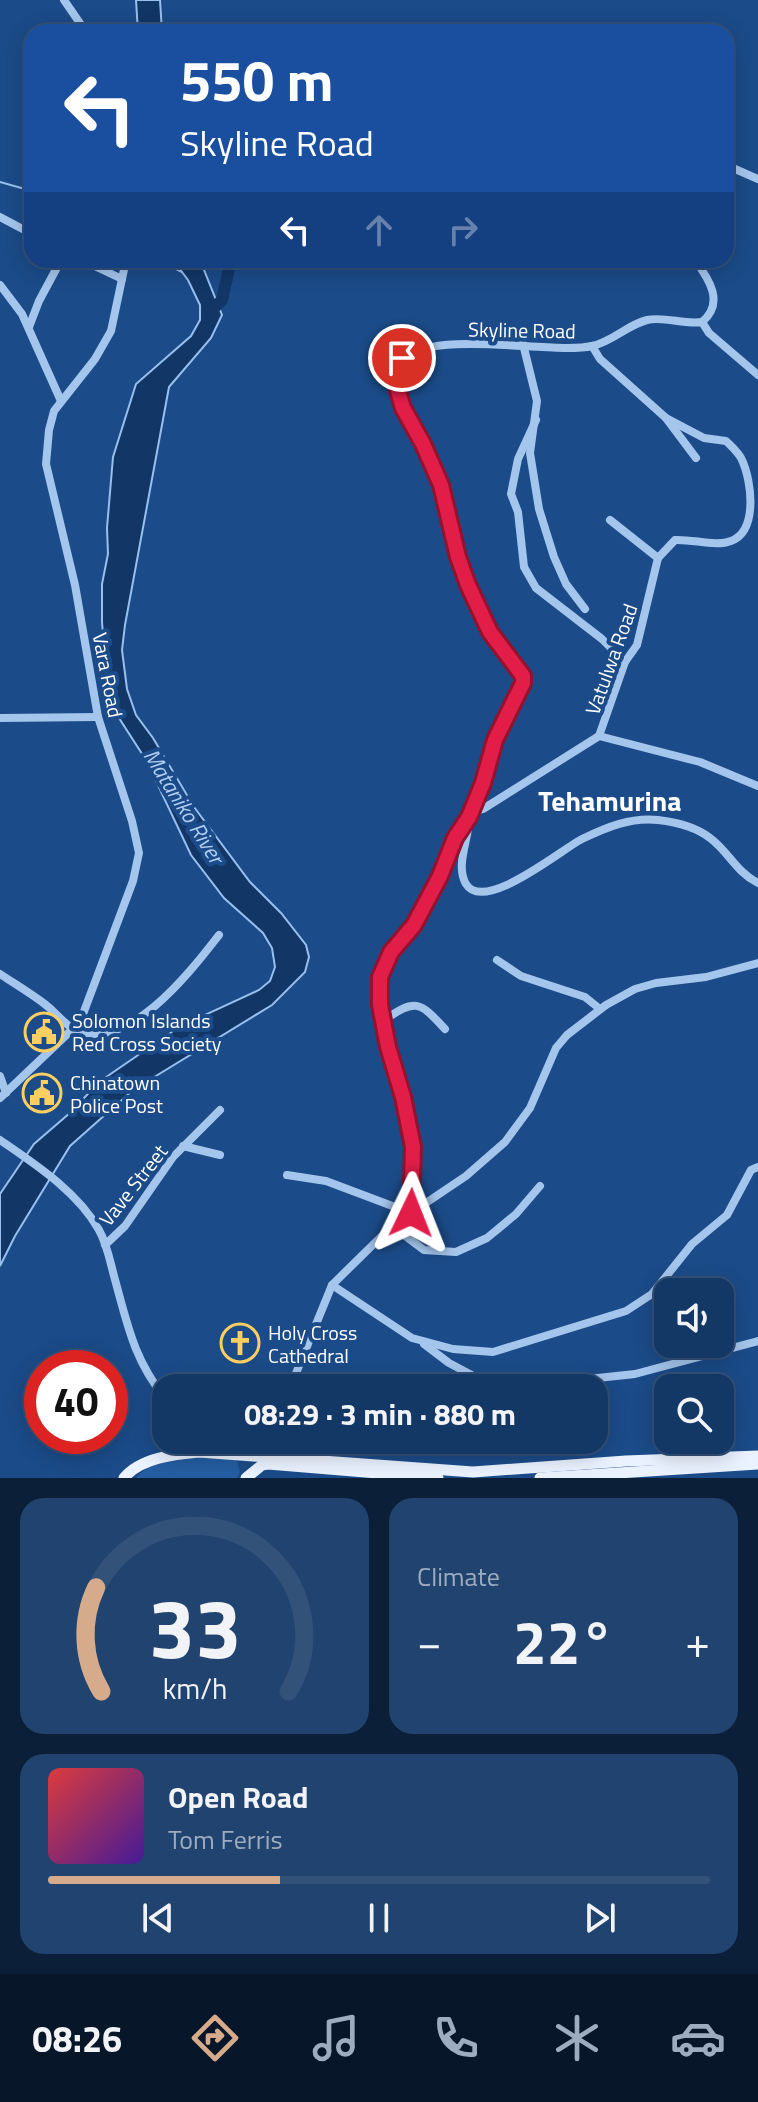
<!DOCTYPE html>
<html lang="en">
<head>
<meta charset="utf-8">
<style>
	body { margin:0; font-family:"Titillium Web",sans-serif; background:#21436f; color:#f1f3f6; height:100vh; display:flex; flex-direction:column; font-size:30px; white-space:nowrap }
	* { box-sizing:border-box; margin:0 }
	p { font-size:26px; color:#9dacbf }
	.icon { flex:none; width:44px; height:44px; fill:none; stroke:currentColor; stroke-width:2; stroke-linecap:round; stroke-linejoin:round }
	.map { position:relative; height:1478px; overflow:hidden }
	.sheet { display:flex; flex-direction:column; gap:20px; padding:20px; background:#0b1f38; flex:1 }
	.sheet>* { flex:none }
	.hud { position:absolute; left:24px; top:24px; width:710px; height:244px; border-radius:24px; box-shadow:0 4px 20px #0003,0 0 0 2px #33527a; background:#1a4fa0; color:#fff; overflow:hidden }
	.controls { position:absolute; left:654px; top:1278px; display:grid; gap:16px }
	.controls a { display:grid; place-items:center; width:80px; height:80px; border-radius:16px; background:#143866; box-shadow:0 4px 20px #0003,0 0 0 2px #33527a; font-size:40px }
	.speed { position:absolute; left:24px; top:1350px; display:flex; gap:16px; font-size:40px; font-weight:700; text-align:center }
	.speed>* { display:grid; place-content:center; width:104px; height:104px; border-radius:50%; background:#143866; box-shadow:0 4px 20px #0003,0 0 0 2px #33527a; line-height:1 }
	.speed .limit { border:12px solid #d22; background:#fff; color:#111 }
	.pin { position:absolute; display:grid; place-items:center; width:68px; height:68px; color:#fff; margin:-34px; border:4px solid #fff; border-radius:50%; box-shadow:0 2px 8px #0007 }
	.me { position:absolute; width:88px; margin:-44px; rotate:2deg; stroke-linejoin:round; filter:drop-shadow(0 0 6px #0008) }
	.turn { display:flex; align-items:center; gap:28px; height:168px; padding:0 24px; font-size:36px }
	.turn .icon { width:104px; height:104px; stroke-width:2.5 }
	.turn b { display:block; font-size:56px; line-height:68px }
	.lanes { display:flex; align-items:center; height:76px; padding:0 24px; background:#0003; justify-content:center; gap:40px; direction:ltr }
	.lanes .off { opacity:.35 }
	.big { font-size:60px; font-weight:700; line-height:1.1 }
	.sheet .card { flex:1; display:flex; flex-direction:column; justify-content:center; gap:12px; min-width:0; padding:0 28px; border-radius:24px; background:#21436f }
	.sheet .dial { align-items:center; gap:0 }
	.dial svg { height:208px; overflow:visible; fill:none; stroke:#33527a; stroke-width:7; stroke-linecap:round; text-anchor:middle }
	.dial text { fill:#f1f3f6; stroke:none }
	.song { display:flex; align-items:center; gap:24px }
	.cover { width:96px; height:96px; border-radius:12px; background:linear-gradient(135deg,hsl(0 70% 55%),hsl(260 70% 35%)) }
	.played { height:8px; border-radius:4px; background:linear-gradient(90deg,#d6ab8b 35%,#33527a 35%) }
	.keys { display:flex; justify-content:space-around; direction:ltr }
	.heat { display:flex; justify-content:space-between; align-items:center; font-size:44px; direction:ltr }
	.sheet .tiles { flex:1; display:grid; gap:20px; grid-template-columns:1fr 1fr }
	.card:last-child { grid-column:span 2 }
	.trip { position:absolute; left:152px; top:1374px; width:456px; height:80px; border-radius:24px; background:#143866; box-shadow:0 4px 20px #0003,0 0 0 2px #33527a; font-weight:700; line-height:80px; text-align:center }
	.tabs { display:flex; height:128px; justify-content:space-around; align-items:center; background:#081629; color:#9dacbf }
	.tabs .icon { width:56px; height:56px }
	.tabs .on { color:#d6ab8b }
	.tabs b { font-size:36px; color:#f1f3f6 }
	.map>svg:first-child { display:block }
	.green { fill:#245da1 }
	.water { fill:#123666; stroke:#97c0ee; stroke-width:2 }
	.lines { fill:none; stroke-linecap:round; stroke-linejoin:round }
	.stream { stroke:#97c0ee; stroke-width:2 }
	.river { stroke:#123666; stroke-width:12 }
	.minor { stroke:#a4c5ec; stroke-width:8 }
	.major { stroke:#eaf2ff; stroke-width:11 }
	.route-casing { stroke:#92132f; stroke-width:20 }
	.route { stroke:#e11d48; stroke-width:14 }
	.labels { text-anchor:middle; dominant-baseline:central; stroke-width:8; stroke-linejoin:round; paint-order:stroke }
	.street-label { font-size:20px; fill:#fff; stroke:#1b4b88 }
	.poi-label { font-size:20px; fill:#fff; stroke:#1b4b88; text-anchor:start }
	.water-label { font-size:22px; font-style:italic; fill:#b0cff3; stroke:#1b4b88 }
	.district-label { font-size:28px; font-weight:bold; fill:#fff; stroke:#1b4b88 }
</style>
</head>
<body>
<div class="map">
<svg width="758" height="1478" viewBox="0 0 758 1478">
	<rect width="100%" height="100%" fill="#1b4b88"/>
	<path class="green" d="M192 1457 231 1458 237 1461 240 1472 237 1478H136C148 1462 174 1460 192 1457Z"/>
	<g class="water">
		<path d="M136 0H160L162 32H138Z"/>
		<path d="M173 260H200L222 315 211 338 169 387 125 625 122 650 127 689 136 715 153 738 194 807 250 882 281 913 306 945 309 957 305 972 272 1005 133 1090 70 1146 15 1236 0 1266V1194L34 1144 71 1112 99 1082 179 1027 259 990 270 981 275 967 272 948 263 933 224 898 191 855 146 760 119 718 106 671 102 622V584L108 554 107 528 113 457 136 384 191 336 200 320V305L188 280Z"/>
	</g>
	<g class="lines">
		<g class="stream">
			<path d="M0 182 32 191"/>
			<path d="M158 260 182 272"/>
		</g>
		<path class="river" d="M212 310 222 300 231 260"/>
		<g class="minor">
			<path d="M64 0 86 32"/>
			<path d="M726 165 758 179"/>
			<path d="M0 217 32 234"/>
			<path d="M82 260 122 279"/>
			<path d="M0 285 22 314 61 401"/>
			<path d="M702 322 709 333 758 375"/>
			<path d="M29 327 39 301 61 260"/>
			<path d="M523 344 537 401 530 453 539 509 554 557 566 584 585 609"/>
			<path d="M592 346 600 359 666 418 696 458"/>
			<path d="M536 420 518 459 511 494 518 512 524 567 536 588 602 639 625 662"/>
			<path d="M658 558 675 540C693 539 716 547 731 541 758 531 752 482 742 460 739 453 732 447 726 441L704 438 666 418"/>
			<path d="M0 718 98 717"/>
			<path d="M599 736 625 662 637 645 658 558 610 520"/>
			<path d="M469 813 483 809 599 736 700 762 758 786"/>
			<path d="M469 819C469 839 455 866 466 884 484 914 562 849 582 839 607 827 631 817 658 820 675 822 696 827 710 838 728 851 736 872 758 883"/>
			<path d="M497 960 521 976 585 997 600 1009"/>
			<path d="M0 974C15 984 32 994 46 1005 55 1012 64 1024 74 1029 127 1055 191 971 219 935"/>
			<path d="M383 1021C416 998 419 1001 445 1029"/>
			<path d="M0 1076 6 1093"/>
			<path d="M0 1098 80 1022 133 881 139 853 132 821 98 717 75 585 46 464 49 430 54 411 95 359 111 331 126 260"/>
			<path d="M0 1140C35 1164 78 1192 99 1230 107 1244 110 1261 114 1276 127 1323 134 1361 166 1399"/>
			<path d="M183 1146 220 1155"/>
			<path d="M287 1175 326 1181 411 1213 466 1176 505 1142 530 1108 556 1048 567 1035 606 1005 635 989 656 983 706 977 758 963"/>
			<path d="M392 1226 424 1250 456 1252 487 1238 516 1214 540 1186"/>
			<path d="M105 1245 125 1226 173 1157 220 1110"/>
			<path d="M332 1285 412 1338 453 1349 493 1352 626 1311 652 1294 692 1244 727 1215 751 1170 758 1167"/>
			<path d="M424 1344 449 1363 481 1380 523 1386 635 1374 758 1341"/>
			<path d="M290 1388 332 1285 392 1226 411 1213 413 1147 403 1097 388 1047 380 1005V977L391 952 414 925 445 866 455 838 469 817 483 783 495 740 520 691 523 676 490 632 468 585 458 557 441 485 423 444 403 408 396 382V367C421 324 550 356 592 346 612 342 627 325 647 320 665 316 684 325 702 322 725 303 709 279 695 260"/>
			<path d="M202 1440 207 1447 217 1450"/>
			<path d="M184 1454 193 1440"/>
		</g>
		<g class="major">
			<path d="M270 1440 286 1456"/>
			<path d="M124 1478C140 1458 175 1454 199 1452L473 1472 626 1461 758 1456"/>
			<path d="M246 1478 262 1465 268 1464 438 1478"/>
			<path d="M540 1478 758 1464"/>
		</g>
	</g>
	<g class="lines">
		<g class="route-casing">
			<path id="route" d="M402 358 395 371 398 391 403 408 423 444 441 485 458 557 468 585 490 632 523 676V683L495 740 483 783 469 817 455 838 440 876 414 925 391 952 380 977V1005L388 1047 403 1097 413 1147 411 1213"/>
		</g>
		<use href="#route" class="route"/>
	</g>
	<defs>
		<g id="civic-ring" transform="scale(2)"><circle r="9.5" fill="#1b4b88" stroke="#fdcf61" stroke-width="1.5"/><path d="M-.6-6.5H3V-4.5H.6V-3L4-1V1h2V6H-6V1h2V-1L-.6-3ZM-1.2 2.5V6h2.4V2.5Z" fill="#fdcf61"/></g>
		<g id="church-ring" transform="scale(2)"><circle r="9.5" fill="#1b4b88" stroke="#fdcf61" stroke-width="1.5"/><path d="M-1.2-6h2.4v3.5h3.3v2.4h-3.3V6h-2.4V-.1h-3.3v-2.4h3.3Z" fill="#fdcf61"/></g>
	</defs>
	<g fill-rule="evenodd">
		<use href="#civic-ring" x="44" y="1032"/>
		<use href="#civic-ring" x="42" y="1093"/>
		<use href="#church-ring" x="240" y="1343"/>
	</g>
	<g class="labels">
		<g class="street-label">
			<text transform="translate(522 330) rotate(1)">Skyline Road</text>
			<text transform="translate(611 659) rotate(-70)">Vatulwa Road</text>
			<text transform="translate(108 675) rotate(79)">Vara Road</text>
			<text transform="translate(133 1185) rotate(-52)">Vave Street</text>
		</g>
		<g class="poi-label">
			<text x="72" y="1020">Solomon Islands<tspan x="72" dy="23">Red Cross Society</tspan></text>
			<text x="70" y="1082">Chinatown<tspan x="70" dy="23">Police Post</tspan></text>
			<text x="268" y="1332">Holy Cross<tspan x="268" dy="23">Cathedral</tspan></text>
		</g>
		<g class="water-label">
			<text transform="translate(184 806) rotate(58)">Mataniko River</text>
		</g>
		<g class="district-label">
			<text x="610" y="800">Tehamurina</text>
		</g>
	</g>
</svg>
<div class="controls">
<a><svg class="icon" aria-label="sound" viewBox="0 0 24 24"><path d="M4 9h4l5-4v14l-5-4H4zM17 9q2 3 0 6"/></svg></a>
<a><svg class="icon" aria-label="search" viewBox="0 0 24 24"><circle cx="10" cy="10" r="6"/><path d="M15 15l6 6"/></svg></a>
</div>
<div class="speed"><div class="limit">40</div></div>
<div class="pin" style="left:402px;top:358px;background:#d93025"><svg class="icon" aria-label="arrive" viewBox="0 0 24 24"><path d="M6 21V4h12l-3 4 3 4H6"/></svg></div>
<svg class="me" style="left:411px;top:1213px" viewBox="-20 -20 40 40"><path d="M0-17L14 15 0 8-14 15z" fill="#e11d48" stroke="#fff" stroke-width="4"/></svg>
<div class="trip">08:29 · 3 min · 880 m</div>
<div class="hud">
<div class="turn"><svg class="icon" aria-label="left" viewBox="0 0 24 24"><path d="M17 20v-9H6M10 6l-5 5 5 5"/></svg><div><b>550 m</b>Skyline Road</div></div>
<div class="lanes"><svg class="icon" aria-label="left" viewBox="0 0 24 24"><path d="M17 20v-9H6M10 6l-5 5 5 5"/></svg><svg class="icon off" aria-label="ahead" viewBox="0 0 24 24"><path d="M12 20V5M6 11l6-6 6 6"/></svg><svg class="icon off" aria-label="right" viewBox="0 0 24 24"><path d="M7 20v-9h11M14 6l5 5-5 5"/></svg></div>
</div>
</div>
<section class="sheet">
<div class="tiles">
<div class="card dial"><svg viewBox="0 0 100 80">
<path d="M14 69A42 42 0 1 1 86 69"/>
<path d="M14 69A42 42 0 0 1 12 29" stroke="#d6ab8b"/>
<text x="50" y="56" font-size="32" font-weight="700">33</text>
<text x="50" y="72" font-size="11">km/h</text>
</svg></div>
<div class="card"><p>Climate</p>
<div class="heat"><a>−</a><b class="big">22°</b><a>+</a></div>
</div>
<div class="card">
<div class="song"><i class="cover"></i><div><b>Open Road</b><p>Tom Ferris</p></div></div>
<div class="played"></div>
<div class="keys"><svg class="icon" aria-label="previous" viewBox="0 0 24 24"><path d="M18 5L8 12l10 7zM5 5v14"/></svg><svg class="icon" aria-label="pause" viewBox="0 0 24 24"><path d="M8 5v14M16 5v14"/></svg><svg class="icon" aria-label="next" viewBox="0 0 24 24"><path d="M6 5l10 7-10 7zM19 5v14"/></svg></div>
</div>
</div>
</section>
<nav class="tabs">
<b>08:26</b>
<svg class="icon on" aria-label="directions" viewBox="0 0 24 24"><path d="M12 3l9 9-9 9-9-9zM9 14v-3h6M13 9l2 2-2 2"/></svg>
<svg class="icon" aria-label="music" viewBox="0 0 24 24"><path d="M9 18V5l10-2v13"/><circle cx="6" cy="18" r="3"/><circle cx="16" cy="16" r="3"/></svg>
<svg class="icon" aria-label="phone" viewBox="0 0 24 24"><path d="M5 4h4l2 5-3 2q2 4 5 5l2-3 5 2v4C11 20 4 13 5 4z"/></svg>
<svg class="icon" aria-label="climate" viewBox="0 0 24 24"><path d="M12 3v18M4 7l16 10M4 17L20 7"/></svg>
<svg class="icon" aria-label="car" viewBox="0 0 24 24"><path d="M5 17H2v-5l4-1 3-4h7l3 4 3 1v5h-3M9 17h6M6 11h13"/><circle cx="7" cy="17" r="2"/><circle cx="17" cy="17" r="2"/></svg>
</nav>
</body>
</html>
